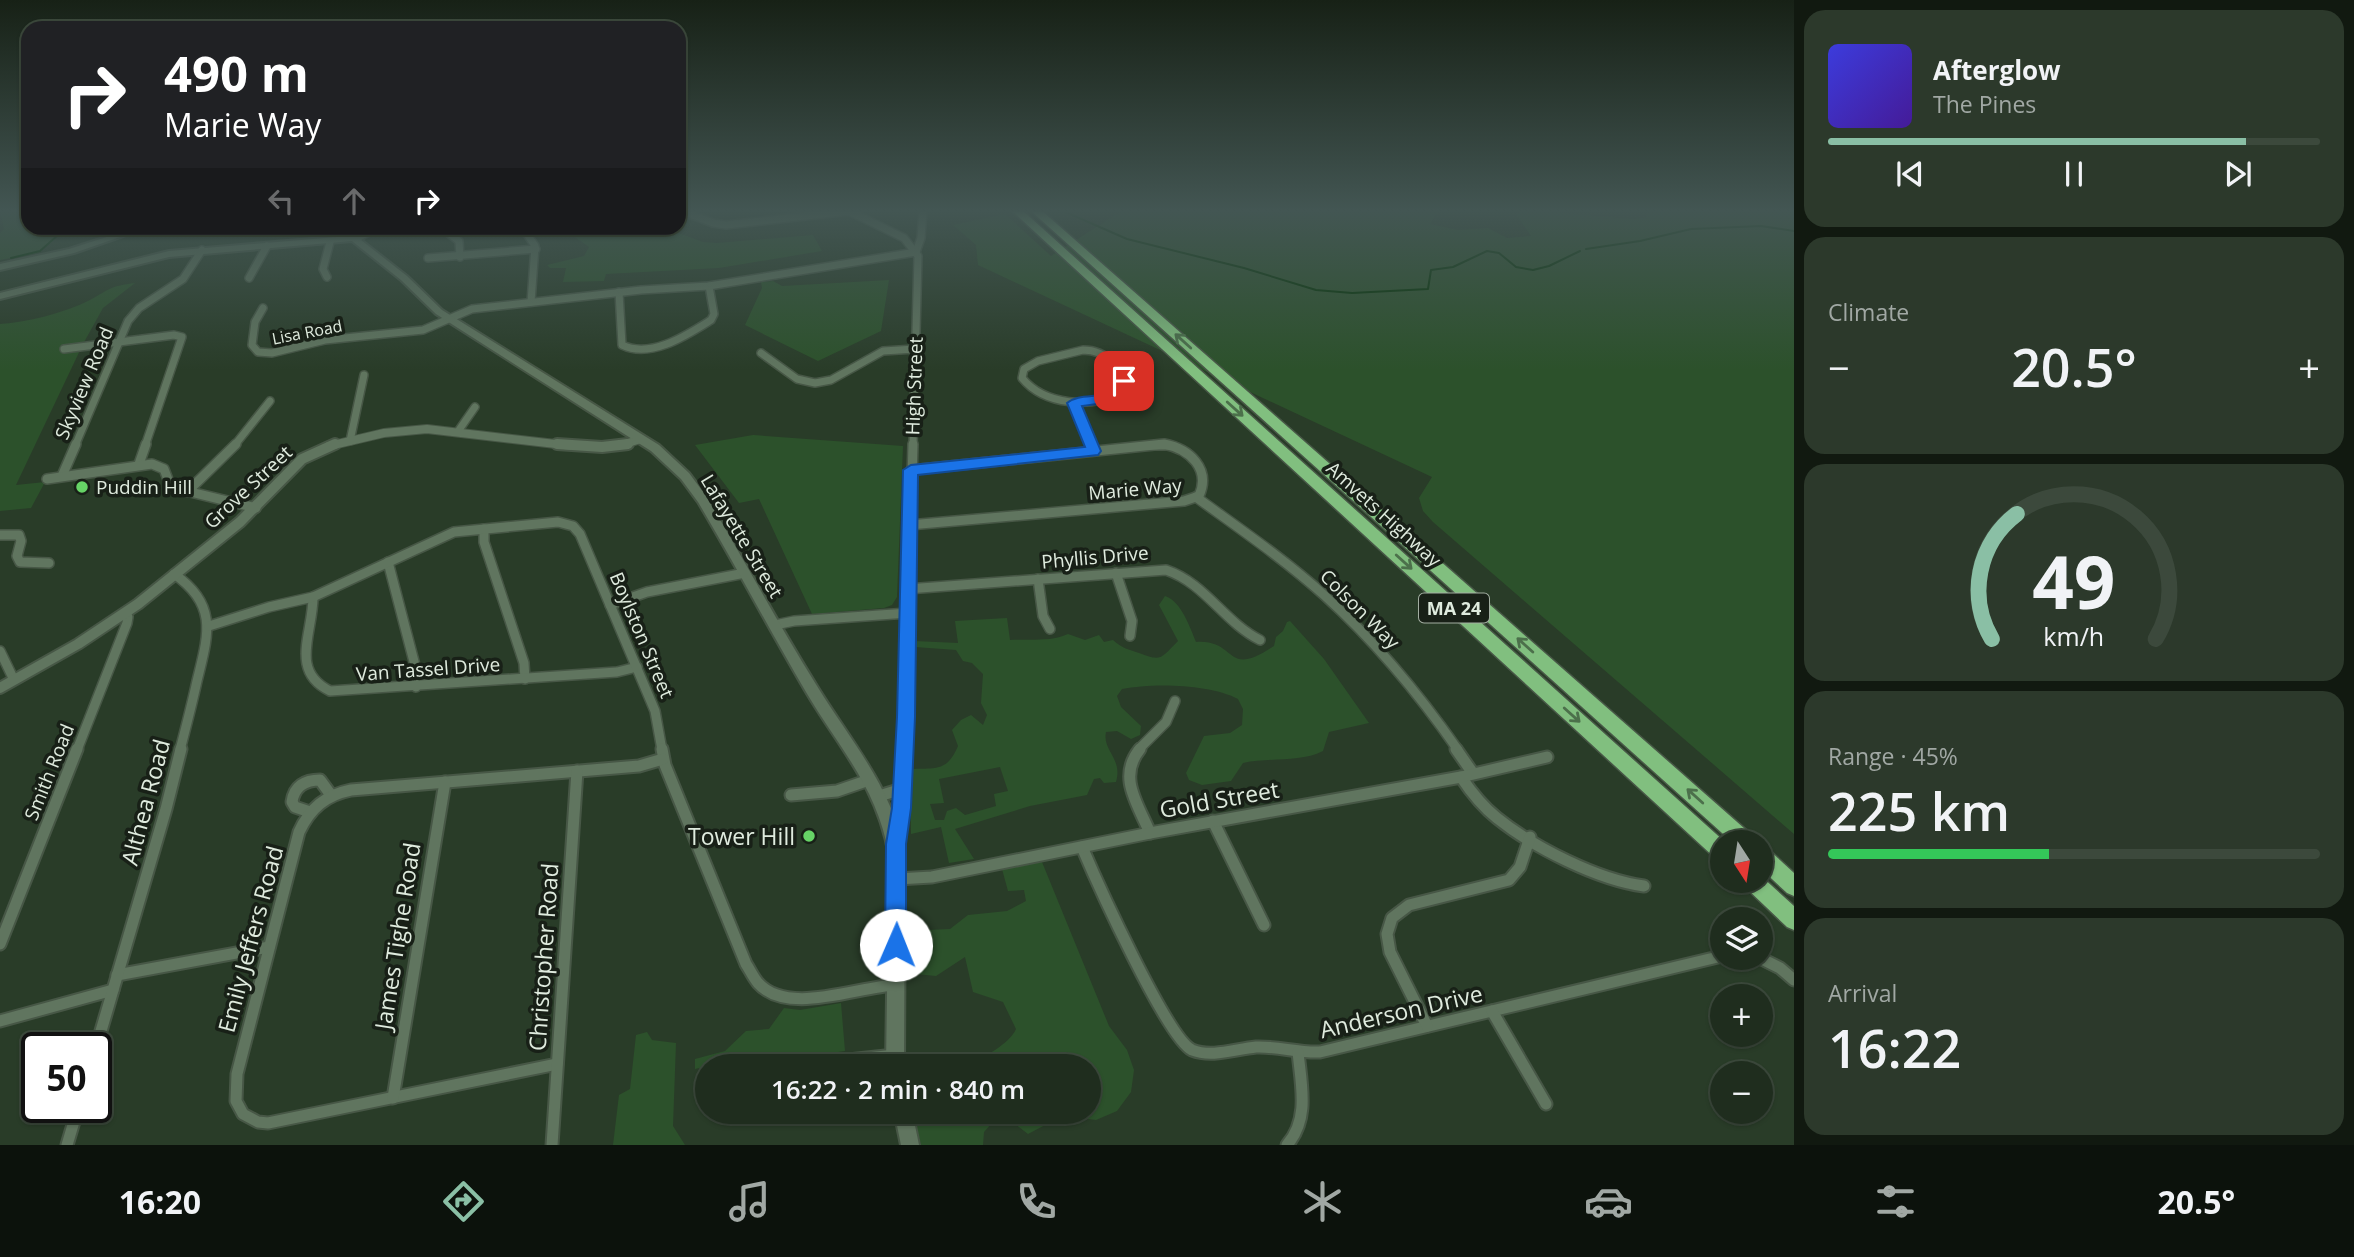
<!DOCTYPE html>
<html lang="en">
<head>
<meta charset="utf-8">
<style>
	body { margin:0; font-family:"Open Sans",sans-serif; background:#2c392b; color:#f1f3f6; height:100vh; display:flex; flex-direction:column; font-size:26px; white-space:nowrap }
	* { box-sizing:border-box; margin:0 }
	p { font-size:23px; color:#a1a8a4 }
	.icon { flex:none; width:38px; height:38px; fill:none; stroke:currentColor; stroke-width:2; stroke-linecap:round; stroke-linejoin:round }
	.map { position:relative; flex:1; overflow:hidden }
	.details { display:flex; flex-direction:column; gap:10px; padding:10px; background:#111910; width:560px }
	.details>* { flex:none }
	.banner { position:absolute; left:21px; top:21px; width:665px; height:214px; border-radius:21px; box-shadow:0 2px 5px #0004,0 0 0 2px #3c493c; background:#202124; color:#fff; overflow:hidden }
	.needle { width:46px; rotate:168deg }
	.fabs { position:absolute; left:1710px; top:830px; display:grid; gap:14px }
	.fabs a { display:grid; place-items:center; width:63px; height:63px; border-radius:50%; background:#1f2d1e; box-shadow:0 2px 5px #0004,0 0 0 2px #3c493c; font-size:35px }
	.speed { position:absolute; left:21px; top:1032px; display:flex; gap:14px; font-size:35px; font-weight:700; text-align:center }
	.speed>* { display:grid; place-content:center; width:91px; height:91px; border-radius:50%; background:#1f2d1e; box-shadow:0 2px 5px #0004,0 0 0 2px #3c493c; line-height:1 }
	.speed .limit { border:4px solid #111; border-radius:10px; background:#fff; color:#111 }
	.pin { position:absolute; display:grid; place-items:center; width:60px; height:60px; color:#fff; margin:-30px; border-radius:14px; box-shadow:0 4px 10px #0006 }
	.me { position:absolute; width:77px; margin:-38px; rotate:1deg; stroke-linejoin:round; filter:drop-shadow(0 0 5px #0008) }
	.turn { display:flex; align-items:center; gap:24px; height:147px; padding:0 28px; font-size:32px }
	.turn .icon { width:91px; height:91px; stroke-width:2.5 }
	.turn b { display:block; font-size:49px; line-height:60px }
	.lanes { display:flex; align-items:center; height:66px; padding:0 28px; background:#0003; justify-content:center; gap:35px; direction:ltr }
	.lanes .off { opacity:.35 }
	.big { font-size:52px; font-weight:600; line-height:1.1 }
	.details .widget { flex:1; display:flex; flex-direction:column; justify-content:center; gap:10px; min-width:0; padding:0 24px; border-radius:21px; background:#2c392b }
	.details .dial { align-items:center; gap:0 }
	.dial svg { height:182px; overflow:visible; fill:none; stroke:#3c493c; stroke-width:7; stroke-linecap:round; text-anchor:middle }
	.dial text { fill:#f1f3f6; stroke:none }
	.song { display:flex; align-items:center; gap:21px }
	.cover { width:84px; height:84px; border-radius:10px; background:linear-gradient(135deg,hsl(240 70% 55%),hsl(260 70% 35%)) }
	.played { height:7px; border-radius:4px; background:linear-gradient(90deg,#8abfa5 85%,#3c493c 85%) }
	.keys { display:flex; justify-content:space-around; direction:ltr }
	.heat { display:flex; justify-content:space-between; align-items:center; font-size:38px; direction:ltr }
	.charge { height:10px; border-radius:5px; background:linear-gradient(90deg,#34c759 45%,#3c493c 0) }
	.trip { position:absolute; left:695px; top:1054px; width:406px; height:70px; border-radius:35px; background:#1f2d1e; box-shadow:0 2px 5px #0004,0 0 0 2px #3c493c; font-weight:600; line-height:70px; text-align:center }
	.dock { display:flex; height:112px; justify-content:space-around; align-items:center; background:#0c120c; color:#a1a8a4 }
	.dock .icon { width:49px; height:49px }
	.dock .active { color:#8abfa5 }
	.dock b { font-size:32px; color:#f1f3f6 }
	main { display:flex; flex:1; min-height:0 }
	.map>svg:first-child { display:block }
	.green { fill:#2c512b; fill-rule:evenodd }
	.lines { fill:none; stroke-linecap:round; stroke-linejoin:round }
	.stream { stroke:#003101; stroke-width:2 }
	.minor-far2-casing { stroke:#475746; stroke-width:10 }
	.minor-far1-casing { stroke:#475746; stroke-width:12 }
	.minor-casing { stroke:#475746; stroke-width:15 }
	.tertiary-far1-casing { stroke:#475746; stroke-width:10 }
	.tertiary-casing { stroke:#475746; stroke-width:14 }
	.secondary-casing { stroke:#475746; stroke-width:4 }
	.motorway-casing { stroke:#475746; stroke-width:3 }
	.minor-far2 { stroke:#60755f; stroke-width:7 }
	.minor-far1 { stroke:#60755f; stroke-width:9 }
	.minor { stroke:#60755f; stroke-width:11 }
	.tertiary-far1 { stroke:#60755f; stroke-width:8 }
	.tertiary { stroke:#60755f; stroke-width:10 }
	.secondary { fill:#60755f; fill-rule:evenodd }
	.motorway { fill:#81bf7f; fill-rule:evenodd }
	.oneway { stroke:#4c704b }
	.route { fill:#1a73e8; stroke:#114b97; stroke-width:2 }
	.poi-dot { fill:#66d466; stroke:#182017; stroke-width:2.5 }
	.labels { text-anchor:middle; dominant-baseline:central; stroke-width:7; stroke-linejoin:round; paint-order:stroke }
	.far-street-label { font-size:16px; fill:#dfebde; stroke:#182017 }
	.shield { fill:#182017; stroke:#a3aea2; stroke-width:2 }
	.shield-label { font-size:18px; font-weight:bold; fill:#dfebde }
	.street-label { font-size:19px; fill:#dfebde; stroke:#182017 }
	.poi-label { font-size:19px; fill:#dfebde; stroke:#182017; text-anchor:start }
	.near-street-label { font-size:23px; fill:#dfebde; stroke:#182017 }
	.near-poi-label { font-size:23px; fill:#dfebde; stroke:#182017; text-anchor:end }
</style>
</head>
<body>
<main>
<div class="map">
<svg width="1794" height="1145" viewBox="0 0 1794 1145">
	<rect width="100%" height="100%" fill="#293c28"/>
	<g class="green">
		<path d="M0 210H28V228H69L38 253 0 260V233L4 229Z"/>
		<path d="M1123 210H1439L1430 224 1458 230 1488 228 1507 238 1531 236 1516 214 1526 210 1634 219 1646 217 1648 210H1794V834L1433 522 1423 511 1419 498 1432 477 978 265 976 245 953 225 1005 214 1051 256Z"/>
		<path d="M562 228H665L703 242 717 243 813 235 822 251 719 268 606 274 604 281 563 282 566 268H550L547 265 584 256 589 247Z"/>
		<path d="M889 280 881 331 818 361 745 325 762 288 761 282 773 281 782 286Z"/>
		<path d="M135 283 103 308 83 344 16 485 45 482 31 508 0 511V324C28 322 64 313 90 300 110 289 110 286 135 283Z"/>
		<path d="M753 435 903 446 897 597 892 605 884 608 812 614 759 499 739 503 695 445Z"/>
		<path d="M1165 596C1181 601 1190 627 1196 642 1238 639 1224 680 1274 646L1276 637 1283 631 1287 622 1290 621 1324 659 1369 723 1329 732 1323 751C1299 763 1269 757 1243 763L1231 781 1202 785 1189 780 1186 773 1204 736 1230 733 1242 725 1243 709 1238 699C1209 684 1154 683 1122 689L1117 696 1121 707 1141 726 1140 735 1131 739 1117 731 1106 732C1102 751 1123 758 1116 782L1104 783 1100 778 1094 779 1087 795 1030 806 955 829 974 859 949 863 941 827 911 834 910 769C936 768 947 772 958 746L952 730 961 720 971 715 983 725 987 715 981 703 983 674 972 663 963 661 956 650 915 647 914 641 958 643 955 621 1007 618 1010 640C1030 639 1050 642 1068 634L1085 640 1099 635 1104 642 1113 640C1123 649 1128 649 1139 653 1162 662 1161 658 1178 641L1159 605ZM1000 767 1008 791 994 794 996 806 965 815 956 808 947 811 944 820H935L930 804 944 803 939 779Z"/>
		<path d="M1042 862 1109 1026 1127 1050 1134 1070 1131 1092 1117 1111 1096 1120 1073 1117 1051 1122 1028 1134 1010 1120 993 1122 984 1132 983 1145H921L912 1111H1088V1066H906V1063C921 1060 940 1054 956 1057 960 1058 963 1061 966 1061 982 1061 1011 1042 1016 1029L1003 1002 973 992 965 957 936 976 905 973V931L950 929 968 915 1007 911 1026 901 1024 890 1008 891 1002 869Z"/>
		<path d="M841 1003 845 1051 777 1061 756 1055 695 1069V1059L725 1051 746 1031 769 1029 784 1008 800 1010Z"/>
		<path d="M647 1032 652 1040 676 1043 673 1126 685 1145H613L619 1095 630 1089 636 1035Z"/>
	</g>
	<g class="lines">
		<g class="stream">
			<path d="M1061 210 1127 239 1244 268 1316 290 1352 293 1428 289 1431 270 1453 267 1487 251 1499 253 1516 267 1533 270 1549 266 1580 251"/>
			<path d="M1586 249 1640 241 1691 229 1761 226 1794 231"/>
			<path d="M11 258 40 251 66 228"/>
		</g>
		<g class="minor-far2-casing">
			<g id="minor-far2">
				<path d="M680 210 713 223 726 225 849 211 904 238 918 256 913 446"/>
				<path d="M523 228 535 246 531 302"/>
				<path d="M447 232 459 241 460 257"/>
				<path d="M916 252 921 238 923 210"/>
				<path d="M428 258 536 249"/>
				<path d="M327 277 323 269 330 242"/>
				<path d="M249 278 267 246"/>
				<path d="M619 292 622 345C651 359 687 335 711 320L714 314 709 286"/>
				<path d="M263 308 255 322 252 345 258 352 272 353 325 340 423 330 472 309 641 290 709 286 916 252"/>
				<path d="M64 349 174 335 182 337 145 446"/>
				<path d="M1083 350C1105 350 1128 369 1122 393 1091 408 1045 406 1022 378L1024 369 1038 361Z"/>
				<path d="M761 353 797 379 815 383 831 380 883 351 915 349"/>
				<path d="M1074 403 1091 446"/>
				<path d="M459 430 475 407"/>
				<path d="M350 441 364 375"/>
				<path d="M75 446 128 321 139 308 183 279 202 250"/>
				<path d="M234 446 270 401"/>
				<path d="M1149 446H1173"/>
			</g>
		</g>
		<g class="minor-far1-casing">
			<g id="minor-far1">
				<path d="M1090 444 1093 451"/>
				<path d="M139 464 146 444"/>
				<path d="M62 476 76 444"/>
				<path d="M47 479 152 464 164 469 170 485 174 488 256 508"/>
				<path d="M187 492 236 444"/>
				<path d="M1196 497C1240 529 1284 559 1324 595 1375 641 1419 694 1458 750"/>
				<path d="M909 525 1184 501 1199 496C1211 469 1190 449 1164 444L911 470"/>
				<path d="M484 529V542L524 663 525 679"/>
				<path d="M0 535H19L21 541 17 556 20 562 49 563"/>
				<path d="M388 562 417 673 416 687"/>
				<path d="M1116 573 1132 621 1130 636"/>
				<path d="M174 574C219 605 208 636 197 681 192 704 186 727 180 750"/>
				<path d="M1038 579 1043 616 1050 629"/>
				<path d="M907 589 1166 570C1205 583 1224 622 1260 640"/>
				<path d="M313 597C313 633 289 671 330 691L617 672 637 667"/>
				<path d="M610 605 647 592 745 573"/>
				<path d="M775 625 794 621 908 613"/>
				<path d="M209 626 269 607 313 597 454 532 558 522 573 526 580 534 655 711 662 750"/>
				<path d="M0 651 14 680"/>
				<path d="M77 750 127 623 128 617 125 613"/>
				<path d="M904 750 913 444"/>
				<path d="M1138 750 1166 722 1175 701"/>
			</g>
		</g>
		<g class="minor-casing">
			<g id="minor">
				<path d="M662 749 665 765 746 964C750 970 753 977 758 983 787 1016 857 987 895 985"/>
				<path d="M1140 749C1117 777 1138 804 1150 833"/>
				<path d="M1456 749 1472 772"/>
				<path d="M1461 777C1471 792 1483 807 1497 818 1533 847 1598 880 1644 886"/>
				<path d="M791 795 837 791 869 780"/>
				<path d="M879 796 902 789"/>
				<path d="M310 812 295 807 292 802C294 786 305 780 320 780L331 795"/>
				<path d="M1213 821 1264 925"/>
				<path d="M897 840 904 749"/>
				<path d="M1082 847C1096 880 1167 1038 1192 1050 1212 1058 1235 1049 1256 1047 1277 1046 1298 1053 1320 1052L1722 956"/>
				<path d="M897 879 932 877 1150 833 1461 777 1547 757"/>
				<path d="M0 944 77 749"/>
				<path d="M1758 957 1780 968 1794 980"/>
				<path d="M117 975 269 947"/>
				<path d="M1492 1011 1546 1104"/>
				<path d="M0 1021 113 990"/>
				<path d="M1427 1026 1390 952 1387 934 1392 918 1409 905 1509 880 1520 867 1530 837"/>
				<path d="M96 1048 166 809 181 749"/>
				<path d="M557 1064 268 1123 258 1122 243 1114 236 1101 237 1074 299 832C310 808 326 795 351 790L639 766 663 759"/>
				<path d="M792 1066 895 1055"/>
				<path d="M393 1098 445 782"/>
				<path d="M67 1145 78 1108"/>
				<path d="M552 1145 577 771"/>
				<path d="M1287 1145C1310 1119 1301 1084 1298 1052"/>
			</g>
		</g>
		<g class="tertiary-far1-casing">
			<g id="tertiary-far1">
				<path d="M359 236 380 228"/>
				<path d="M329 446 384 433 427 429 573 446"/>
				<path d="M618 446 641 439"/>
			</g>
		</g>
		<g class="tertiary-casing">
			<g id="tertiary">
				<path d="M557 444 602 447 628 444"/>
				<path d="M0 688 78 644 138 604 240 522 302 459 335 444"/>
			</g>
		</g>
		<g class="secondary-casing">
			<g id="secondary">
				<path d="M135 228H146L74 253 0 270V264L69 249Z"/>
				<path d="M360 235 364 238 361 240 407 276 442 310 659 445 689 473 706 496C744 559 778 624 817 686 852 743 893 788 905 856L904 1066H886L889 856C878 788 839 748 806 692 769 629 735 564 698 502L681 479 651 451 436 314 401 280 352 241 169 257 0 299V293L169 251Z"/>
				<path d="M894 1111H912L919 1145H901Z"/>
			</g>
		</g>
		<g class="motorway-casing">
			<g id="motorway">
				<path d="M1011 210H1022L1725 842H1722V861L1715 858Z"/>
				<path d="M1030 210H1041L1753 836 1756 842H1732Z"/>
				<path d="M1760 846 1767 848 1794 873V896L1787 893 1760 868Z"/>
				<path d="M1760 875 1794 906V930L1787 927 1745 887 1742 880H1760Z"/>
			</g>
		</g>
		<use href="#minor-far2" class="minor-far2"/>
		<use href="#minor-far1" class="minor-far1"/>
		<use href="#minor" class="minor"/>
		<use href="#tertiary-far1" class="tertiary-far1"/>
		<use href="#tertiary" class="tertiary"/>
		<use href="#secondary" class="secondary"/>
		<use href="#motorway" class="motorway"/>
	</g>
	<defs><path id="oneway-shaft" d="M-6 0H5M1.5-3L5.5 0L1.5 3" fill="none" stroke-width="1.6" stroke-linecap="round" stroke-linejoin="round" transform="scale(1.75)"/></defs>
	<g class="oneway">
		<use href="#oneway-shaft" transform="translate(1183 341) rotate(-138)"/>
		<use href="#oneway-shaft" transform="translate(1235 409) rotate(42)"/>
		<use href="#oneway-shaft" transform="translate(1404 562) rotate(42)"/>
		<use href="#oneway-shaft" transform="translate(1525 645) rotate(-138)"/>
		<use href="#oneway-shaft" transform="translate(1572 715) rotate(42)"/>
		<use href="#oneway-shaft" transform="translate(1695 796) rotate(-138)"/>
	</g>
	<linearGradient id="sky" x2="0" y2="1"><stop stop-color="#172116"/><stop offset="0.57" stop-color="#435653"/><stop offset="1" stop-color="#435653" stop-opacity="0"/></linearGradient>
	<rect width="1794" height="370" fill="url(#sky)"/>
	<path class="route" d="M1124 377 1130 381V391L1119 401 1082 406 1101 451 1098 455 918 475 915 717 911 808 906 844V945L903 952 896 955 888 952 885 945 886 844 892 808 897 717 903 470 911 465 1085 447 1067 403C1080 392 1103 400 1117 389L1119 378Z"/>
	<g class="poi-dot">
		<circle cx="82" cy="487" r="7"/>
		<circle cx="809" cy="836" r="7"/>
	</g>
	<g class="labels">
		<g class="far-street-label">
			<text transform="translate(307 332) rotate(-11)">Lisa Road</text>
		</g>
		<rect class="shield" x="1419" y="593.5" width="70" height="29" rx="5"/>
		<g class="shield-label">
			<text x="1454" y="608">MA 24</text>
		</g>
		<g class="street-label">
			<text transform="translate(84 383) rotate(-67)">Skyview Road</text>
			<text transform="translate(914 386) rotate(-88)">High Street</text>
			<text transform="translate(248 487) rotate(-43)">Grove Street</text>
			<text transform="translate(1135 489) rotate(-5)">Marie Way</text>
			<text transform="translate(1384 514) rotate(42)">Amvets Highway</text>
			<text transform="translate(742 536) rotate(59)">Lafayette Street</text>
			<text transform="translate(1095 557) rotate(-5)">Phyllis Drive</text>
			<text transform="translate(1360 609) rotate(45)">Colson Way</text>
			<text transform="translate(642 635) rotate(67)">Boylston Street</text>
			<text transform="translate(428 669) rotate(-4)">Van Tassel Drive</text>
			<text transform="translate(49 772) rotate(-68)">Smith Road</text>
		</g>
		<g class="poi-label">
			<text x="96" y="487">Puddin Hill</text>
		</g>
		<g class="near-street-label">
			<text transform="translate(1219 799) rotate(-10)">Gold Street</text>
			<text transform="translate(145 802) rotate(-75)">Althea Road</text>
			<text transform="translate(397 936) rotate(-81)">James Tighe Road</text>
			<text transform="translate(250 939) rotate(-75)">Emily Jeffers Road</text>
			<text transform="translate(543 957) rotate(-86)">Christopher Road</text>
			<text transform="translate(1401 1011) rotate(-13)">Anderson Drive</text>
		</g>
		<g class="near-poi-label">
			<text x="795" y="836">Tower Hill</text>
		</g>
	</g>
</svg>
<div class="fabs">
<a><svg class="needle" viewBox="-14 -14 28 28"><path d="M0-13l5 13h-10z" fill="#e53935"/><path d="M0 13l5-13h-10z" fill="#a1a8a4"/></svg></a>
<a><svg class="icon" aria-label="layers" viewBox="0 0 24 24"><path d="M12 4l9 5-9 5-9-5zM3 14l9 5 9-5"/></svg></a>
<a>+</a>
<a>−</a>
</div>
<div class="speed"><div class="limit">50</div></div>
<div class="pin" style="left:1124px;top:381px;background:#d93025"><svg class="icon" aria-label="arrive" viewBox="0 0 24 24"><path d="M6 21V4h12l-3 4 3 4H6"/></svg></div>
<svg class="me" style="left:896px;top:945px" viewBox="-20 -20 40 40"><circle r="19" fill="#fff"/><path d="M0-13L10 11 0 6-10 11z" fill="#1a73e8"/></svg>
<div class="trip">16:22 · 2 min · 840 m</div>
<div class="banner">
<div class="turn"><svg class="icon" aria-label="right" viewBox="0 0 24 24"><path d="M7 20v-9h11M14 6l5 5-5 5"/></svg><div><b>490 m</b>Marie Way</div></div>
<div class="lanes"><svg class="icon off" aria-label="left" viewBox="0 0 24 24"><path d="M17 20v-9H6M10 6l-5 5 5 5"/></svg><svg class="icon off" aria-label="ahead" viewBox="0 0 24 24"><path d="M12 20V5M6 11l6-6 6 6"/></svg><svg class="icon" aria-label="right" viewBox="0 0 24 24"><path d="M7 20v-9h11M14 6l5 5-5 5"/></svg></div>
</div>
</div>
<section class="details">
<div class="widget">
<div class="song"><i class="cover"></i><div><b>Afterglow</b><p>The Pines</p></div></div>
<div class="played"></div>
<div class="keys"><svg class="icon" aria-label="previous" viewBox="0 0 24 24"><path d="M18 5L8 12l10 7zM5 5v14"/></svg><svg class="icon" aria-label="pause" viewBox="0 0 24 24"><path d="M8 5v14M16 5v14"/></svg><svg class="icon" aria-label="next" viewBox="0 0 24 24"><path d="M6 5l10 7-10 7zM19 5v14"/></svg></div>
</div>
<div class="widget"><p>Climate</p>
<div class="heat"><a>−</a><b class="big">20.5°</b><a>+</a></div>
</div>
<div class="widget dial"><svg viewBox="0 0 100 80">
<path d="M14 69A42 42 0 1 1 86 69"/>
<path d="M14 69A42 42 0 0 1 25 14" stroke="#8abfa5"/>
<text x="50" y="56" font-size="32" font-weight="700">49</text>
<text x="50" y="72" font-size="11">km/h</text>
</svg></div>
<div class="widget"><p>Range · 45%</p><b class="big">225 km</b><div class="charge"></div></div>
<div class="widget"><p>Arrival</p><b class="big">16:22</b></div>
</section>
</main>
<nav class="dock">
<b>16:20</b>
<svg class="icon active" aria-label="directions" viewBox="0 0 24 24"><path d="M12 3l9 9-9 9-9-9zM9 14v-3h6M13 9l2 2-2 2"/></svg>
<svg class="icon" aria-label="music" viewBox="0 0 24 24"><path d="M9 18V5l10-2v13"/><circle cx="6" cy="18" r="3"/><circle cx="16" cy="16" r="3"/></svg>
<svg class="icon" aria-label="phone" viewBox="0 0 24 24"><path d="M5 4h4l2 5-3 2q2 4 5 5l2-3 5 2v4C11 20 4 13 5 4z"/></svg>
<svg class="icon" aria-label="climate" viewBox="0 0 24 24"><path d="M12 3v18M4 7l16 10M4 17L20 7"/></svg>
<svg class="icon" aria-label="car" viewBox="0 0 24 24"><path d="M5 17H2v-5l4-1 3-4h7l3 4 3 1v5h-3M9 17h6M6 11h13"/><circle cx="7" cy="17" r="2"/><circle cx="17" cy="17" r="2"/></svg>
<svg class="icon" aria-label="filters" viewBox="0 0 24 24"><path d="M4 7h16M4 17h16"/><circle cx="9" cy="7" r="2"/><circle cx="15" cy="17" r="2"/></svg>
<b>20.5°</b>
</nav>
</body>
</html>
